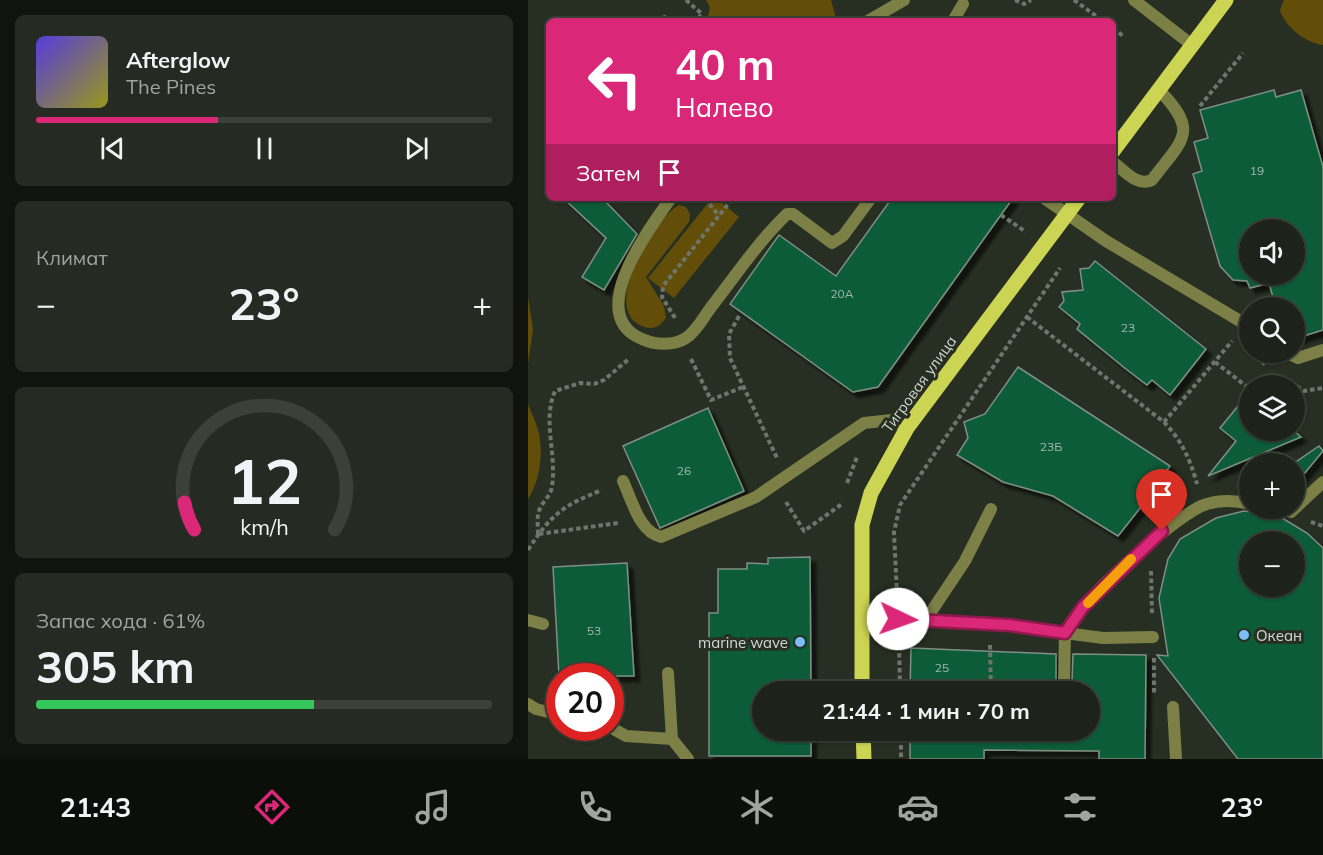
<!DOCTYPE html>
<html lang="ru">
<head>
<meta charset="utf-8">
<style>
	body { margin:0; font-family:Mulish,sans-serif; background:#252b23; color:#f1f3f6; height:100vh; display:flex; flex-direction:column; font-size:22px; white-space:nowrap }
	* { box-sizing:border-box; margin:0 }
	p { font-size:20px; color:#a0a4a2 }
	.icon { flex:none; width:33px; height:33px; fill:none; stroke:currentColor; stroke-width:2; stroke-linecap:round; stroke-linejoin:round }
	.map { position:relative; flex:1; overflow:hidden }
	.drawer { display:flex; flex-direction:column; gap:15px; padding:15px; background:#10130e; width:528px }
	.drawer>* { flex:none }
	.guide { position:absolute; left:18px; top:18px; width:570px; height:183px; border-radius:9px; box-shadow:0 2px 4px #0004,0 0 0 2px #3b4039; background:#db2777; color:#fff; overflow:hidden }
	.tools { position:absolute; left:711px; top:219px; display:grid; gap:12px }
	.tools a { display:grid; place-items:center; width:66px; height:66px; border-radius:50%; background:#1d231a; box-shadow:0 2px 4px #0004,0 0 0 2px #3b4039; font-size:30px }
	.speed { position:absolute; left:18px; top:663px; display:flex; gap:12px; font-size:30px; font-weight:700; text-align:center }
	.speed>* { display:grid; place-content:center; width:78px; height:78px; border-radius:50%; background:#1d231a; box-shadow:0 2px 4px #0004,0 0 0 2px #3b4039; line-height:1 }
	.speed .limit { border:9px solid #d22; background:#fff; color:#111 }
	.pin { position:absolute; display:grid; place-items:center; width:51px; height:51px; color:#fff; margin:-62px -26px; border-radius:50% 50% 50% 0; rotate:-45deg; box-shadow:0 0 6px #0007 }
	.pin .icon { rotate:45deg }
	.me { position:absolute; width:66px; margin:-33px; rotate:93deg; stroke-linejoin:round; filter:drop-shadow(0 0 4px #0008) }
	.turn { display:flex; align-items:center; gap:21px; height:126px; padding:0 30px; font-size:27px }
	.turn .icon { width:78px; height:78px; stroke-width:2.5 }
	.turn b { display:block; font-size:42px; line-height:51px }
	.then { display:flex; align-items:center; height:57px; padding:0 30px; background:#0003; gap:12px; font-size:22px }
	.big { font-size:45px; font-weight:700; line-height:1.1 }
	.drawer .card { flex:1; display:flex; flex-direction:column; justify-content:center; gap:9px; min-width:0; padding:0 21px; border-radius:9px; background:#252b23 }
	.drawer .dial { align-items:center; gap:0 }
	.dial svg { height:156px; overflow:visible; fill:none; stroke:#3b4039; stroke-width:7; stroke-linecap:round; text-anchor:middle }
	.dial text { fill:#f1f3f6; stroke:none }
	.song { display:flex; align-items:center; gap:18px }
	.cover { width:72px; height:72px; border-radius:9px; background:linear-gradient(135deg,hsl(250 70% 55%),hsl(60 70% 35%)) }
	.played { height:6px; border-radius:3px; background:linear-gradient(90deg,#db2777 40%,#3b4039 40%) }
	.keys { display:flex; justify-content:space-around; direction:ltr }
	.heat { display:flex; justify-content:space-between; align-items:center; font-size:33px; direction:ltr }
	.charge { height:9px; border-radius:4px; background:linear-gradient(90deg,#34c759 61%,#3b4039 0) }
	.trip { position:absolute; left:224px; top:681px; width:348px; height:60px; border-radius:30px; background:#1d231a; box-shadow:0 2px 4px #0004,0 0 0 2px #3b4039; font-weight:700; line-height:60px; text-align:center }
	.tab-bar { display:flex; height:96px; justify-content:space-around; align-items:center; background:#0c0e0a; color:#a0a4a2 }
	.tab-bar .icon { width:42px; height:42px }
	.tab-bar .on { color:#db2777 }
	.tab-bar b { font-size:27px; color:#f1f3f6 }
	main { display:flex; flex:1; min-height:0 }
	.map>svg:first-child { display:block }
	.green { fill:#624d09 }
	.building { fill:#0d5b37; stroke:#7e8f83; stroke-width:1.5; fill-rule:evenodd; filter:url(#shadow) }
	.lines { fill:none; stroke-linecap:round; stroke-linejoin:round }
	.path { stroke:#6e756a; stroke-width:4; stroke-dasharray:4.5 3; stroke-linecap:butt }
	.service { stroke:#7c8046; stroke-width:12 }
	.primary { stroke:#ccd453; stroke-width:15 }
	.route-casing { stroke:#8e194d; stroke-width:15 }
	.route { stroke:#db2777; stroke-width:10 }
	.slow { stroke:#f59e0b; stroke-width:10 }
	.poi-dot { fill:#7bbef8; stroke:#272f22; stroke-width:2 }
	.labels { text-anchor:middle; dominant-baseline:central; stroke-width:6; stroke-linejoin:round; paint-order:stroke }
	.number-label { font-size:12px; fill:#a1b9a9 }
	.street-label { font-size:15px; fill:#d2d8cf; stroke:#272f22 }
	.poi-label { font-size:15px; fill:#d2d8cf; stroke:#272f22; text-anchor:start }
</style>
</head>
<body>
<main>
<section class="drawer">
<div class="card">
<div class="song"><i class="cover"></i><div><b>Afterglow</b><p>The Pines</p></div></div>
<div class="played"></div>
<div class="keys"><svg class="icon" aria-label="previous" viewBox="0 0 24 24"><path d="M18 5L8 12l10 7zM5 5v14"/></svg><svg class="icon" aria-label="pause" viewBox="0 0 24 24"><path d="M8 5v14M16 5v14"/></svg><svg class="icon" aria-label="next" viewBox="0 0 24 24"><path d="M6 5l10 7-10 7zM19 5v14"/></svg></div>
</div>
<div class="card"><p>Климат</p>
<div class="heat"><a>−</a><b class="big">23°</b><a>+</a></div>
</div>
<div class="card dial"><svg viewBox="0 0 100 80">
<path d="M14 69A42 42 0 1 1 86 69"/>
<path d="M14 69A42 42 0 0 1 9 55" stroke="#db2777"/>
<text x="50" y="56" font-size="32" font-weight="700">12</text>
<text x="50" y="72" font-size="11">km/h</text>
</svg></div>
<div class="card"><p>Запас хода · 61%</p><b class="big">305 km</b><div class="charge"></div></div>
</section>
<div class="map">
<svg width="795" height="759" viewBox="0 0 795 759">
	<defs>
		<filter id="shadow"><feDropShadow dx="5.5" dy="5.5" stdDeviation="1.5" flood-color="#0009"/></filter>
	</defs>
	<rect width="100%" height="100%" fill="#272f22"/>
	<g class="green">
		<path d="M178 0H303L308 18 307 21H179L182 7Z"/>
		<path d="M756 0H795V45C778 43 757 27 752 10Z"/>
		<path d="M184 198H188L211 217 146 298 120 278Z"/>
		<path d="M151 205 158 207 162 214 161 222 118 277 136 306 138 318 132 325C125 329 118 329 110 324 75 303 126 219 151 205Z"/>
		<path d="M0 297 5 330 0 363Z"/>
		<path d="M0 404C3 413 8 421 10 430 16 452 12 481 0 499Z"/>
	</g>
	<g class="building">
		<path d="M746 90 748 97 773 90 795 167V330L766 339V308H748L741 283 722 288 719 281 705 280 692 266 665 174 674 171 666 142 680 138 672 110ZM722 230H766V274H722Z"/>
		<path d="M35 198H74L109 234 76 290 54 277 78 238Z"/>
		<path d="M364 198H485L350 387 325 392 202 304 251 235 308 276Z"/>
		<path d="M567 261 678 349 642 395 624 380 619 385 598 369 549 329 552 324 531 307 536 301 534 292 555 290 552 269 561 268Z"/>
		<path d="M490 367 642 466 632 480 631 496 616 503 590 536 525 496 475 482 429 455 440 438 436 422 457 414Z"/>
		<path d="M720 394 722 430H765L773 437 680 476 708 441 692 428Z"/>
		<path d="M180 408 216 491 132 528 95 446Z"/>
		<path d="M791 446 795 451 766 486 765 464Z"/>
		<path d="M729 508H737L740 514 754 518 779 533 795 548V759H710L629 655 640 656 631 598 640 559 652 539 688 518 716 511 724 512ZM722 542H766V586H722Z"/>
		<path d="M282 557 283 692H234V730H283V756H181V613H190V569H219V563L240 564V558Z"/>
		<path d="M99 563 106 676H31L25 567Z"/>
		<path d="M383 648 528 654V681L535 689 540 688 544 682 545 654 618 655 617 759H571V751L456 750V759H382V730H561V692H382Z"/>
	</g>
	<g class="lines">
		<g class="path">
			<path d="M158 0 174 14 167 21"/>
			<path d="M487 0 496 4 503 0"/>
			<path d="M546 0 575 21"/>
			<path d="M126 21 137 17 147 21"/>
			<path d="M585 28 595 36"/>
			<path d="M672 106 715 53"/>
			<path d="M177 198 191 216"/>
			<path d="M473 215 498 232"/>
			<path d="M211 316 201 334 202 358 249 458"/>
			<path d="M499 317 636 422 704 341"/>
			<path d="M147 318 134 297 135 286 205 198"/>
			<path d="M722 352 738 365"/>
			<path d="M163 359 183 400 215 387"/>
			<path d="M687 362 722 389"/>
			<path d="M756 378 776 391 795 388"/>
			<path d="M636 422C654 441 662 459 669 484"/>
			<path d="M319 483 329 457"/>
			<path d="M258 502 276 531 314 504"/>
			<path d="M783 522 795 526"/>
			<path d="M10 534C10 528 9 521 10 515 11 504 23 497 24 486 29 454 14 421 27 391L52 383 66 384 76 380 102 358"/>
			<path d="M11 534 90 523"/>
			<path d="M0 550C23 514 36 505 74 490"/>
			<path d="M623 571 624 614"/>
			<path d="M369 595 366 532 372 505 532 268"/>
			<path d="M371 638 372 692"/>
			<path d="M462 645 463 692"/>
			<path d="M626 658V695"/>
			<path d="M373 730V759"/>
		</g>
		<g class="service">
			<path d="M606 0 664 45"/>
			<path d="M340 21 376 0"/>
			<path d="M425 21 435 4"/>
			<path d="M585 162C597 171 609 187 624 180 655 139 672 132 631 90"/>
			<path d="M143 198C122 228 55 315 114 339 127 345 146 346 158 338 169 331 176 316 184 306 208 275 230 242 259 214H265L304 243 315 236 343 198"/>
			<path d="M516 198 578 241 722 327"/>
			<path d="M757 352 770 358 795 350"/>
			<path d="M95 481C104 500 111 532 133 537L228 497 336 423 364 420 379 428"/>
			<path d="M745 508 763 512 795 482"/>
			<path d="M333 615 481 625 537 633C545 606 648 515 676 505 690 500 706 500 722 504"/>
			<path d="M0 620 15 624"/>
			<path d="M397 621 437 561 463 509"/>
			<path d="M140 673 144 739"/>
			<path d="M536 681 537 633 575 638 625 637"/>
			<path d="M0 704 8 709 32 715"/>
			<path d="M645 707 648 759"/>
			<path d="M82 727 98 736 144 739 160 759"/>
		</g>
		<g class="primary">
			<path d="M585 151 698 0"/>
			<path d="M334 692V525L343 493 379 428 551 198"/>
			<path d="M335 730 336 759"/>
		</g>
	</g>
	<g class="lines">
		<g class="route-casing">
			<path id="route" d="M370 619 481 625 537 633 555 607 634 531"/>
		</g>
		<use href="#route" class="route"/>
		<path class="slow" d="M560 603 603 559"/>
	</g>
	<g class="poi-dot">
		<circle cx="716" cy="635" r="6"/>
		<circle cx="272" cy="642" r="6"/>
	</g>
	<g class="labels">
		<g class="number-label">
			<text x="729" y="170">19</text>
			<text x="314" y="293">20А</text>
			<text x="600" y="327">23</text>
			<text x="523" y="446">23Б</text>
			<text x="156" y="470">26</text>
			<text x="66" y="630">53</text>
			<text x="414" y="667">25</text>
		</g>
		<g class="street-label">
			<text transform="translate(391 384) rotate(-54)">Тигровая улица</text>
		</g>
		<g class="poi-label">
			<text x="728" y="635">Океан</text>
			<text x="260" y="642" text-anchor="end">marine wave</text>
		</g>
	</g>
</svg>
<div class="tools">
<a><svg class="icon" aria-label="sound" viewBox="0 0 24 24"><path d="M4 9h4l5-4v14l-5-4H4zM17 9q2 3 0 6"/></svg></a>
<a><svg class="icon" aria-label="search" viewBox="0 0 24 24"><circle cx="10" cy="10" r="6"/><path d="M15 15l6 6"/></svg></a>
<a><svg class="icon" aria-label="layers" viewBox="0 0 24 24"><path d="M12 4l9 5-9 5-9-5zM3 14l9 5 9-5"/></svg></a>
<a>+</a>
<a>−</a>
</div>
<div class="speed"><div class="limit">20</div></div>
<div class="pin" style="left:634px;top:531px;background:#d93025"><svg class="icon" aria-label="arrive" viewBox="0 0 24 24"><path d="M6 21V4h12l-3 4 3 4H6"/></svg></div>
<svg class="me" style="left:370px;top:619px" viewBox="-20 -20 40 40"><circle r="19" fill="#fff"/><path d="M0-13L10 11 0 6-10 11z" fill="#db2777"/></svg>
<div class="trip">21:44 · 1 мин · 70 m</div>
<div class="guide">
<div class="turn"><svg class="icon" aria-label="left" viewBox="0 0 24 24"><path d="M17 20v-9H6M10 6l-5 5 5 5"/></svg><div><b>40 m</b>Налево</div></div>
<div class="then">Затем<svg class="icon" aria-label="arrive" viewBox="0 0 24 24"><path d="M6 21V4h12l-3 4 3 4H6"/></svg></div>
</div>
</div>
</main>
<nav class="tab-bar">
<b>21:43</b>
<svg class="icon on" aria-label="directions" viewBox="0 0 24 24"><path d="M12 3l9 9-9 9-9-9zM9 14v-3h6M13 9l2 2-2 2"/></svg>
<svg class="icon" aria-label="music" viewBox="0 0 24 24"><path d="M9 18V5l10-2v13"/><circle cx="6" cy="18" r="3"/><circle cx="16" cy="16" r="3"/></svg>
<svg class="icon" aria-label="phone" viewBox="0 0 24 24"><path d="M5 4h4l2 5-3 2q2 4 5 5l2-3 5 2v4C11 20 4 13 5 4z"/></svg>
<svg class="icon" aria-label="climate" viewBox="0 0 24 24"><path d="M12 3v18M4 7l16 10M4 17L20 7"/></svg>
<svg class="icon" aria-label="car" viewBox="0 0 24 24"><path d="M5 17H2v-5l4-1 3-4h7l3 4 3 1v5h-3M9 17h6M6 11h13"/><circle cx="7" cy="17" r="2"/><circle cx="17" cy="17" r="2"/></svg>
<svg class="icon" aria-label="filters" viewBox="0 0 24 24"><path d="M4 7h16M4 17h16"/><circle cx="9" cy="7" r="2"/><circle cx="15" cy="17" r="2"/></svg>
<b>23°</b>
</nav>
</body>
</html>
